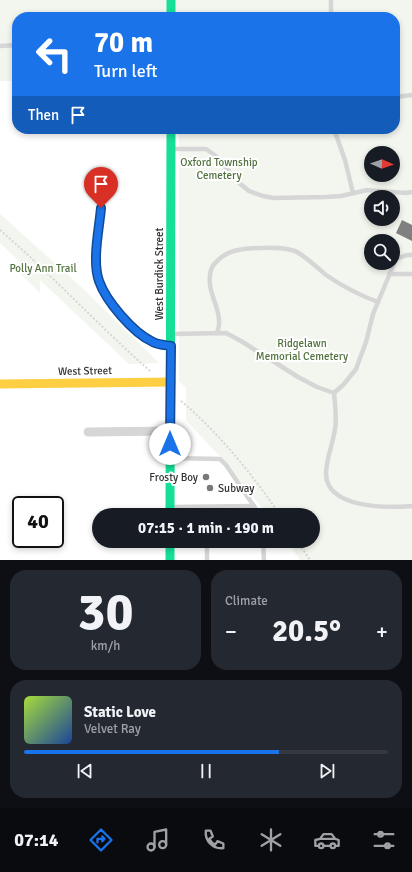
<!DOCTYPE html>
<html lang="en">
<head>
<meta charset="utf-8">
<style>
	body { margin:0; font-family:Signika,sans-serif; background:#242831; color:#f1f3f6; height:100vh; display:flex; flex-direction:column; font-size:15px; white-space:nowrap }
	* { box-sizing:border-box; margin:0 }
	p { font-size:13px; color:#9ea1a6 }
	.icon { flex:none; width:22px; height:22px; fill:none; stroke:currentColor; stroke-width:2; stroke-linecap:round; stroke-linejoin:round }
	.map { position:relative; height:560px; overflow:hidden }
	.details { display:flex; flex-direction:column; gap:10px; padding:10px; background:#0d0f14; flex:1 }
	.details>* { flex:none }
	.top-card { position:absolute; left:12px; top:12px; width:388px; height:122px; border-radius:16px; box-shadow:0 2px 6px #0003; background:#1a73e8; color:#fff; overflow:hidden }
	.needle { width:26px; rotate:92deg }
	.controls { position:absolute; left:364px; top:146px; display:grid; gap:8px }
	.controls a { display:grid; place-items:center; width:36px; height:36px; border-radius:50%; background:#171b24; box-shadow:0 2px 6px #0003; font-size:20px }
	.speed { position:absolute; left:12px; top:496px; display:flex; gap:8px; font-size:20px; font-weight:700; text-align:center }
	.speed>* { display:grid; place-content:center; width:52px; height:52px; border-radius:50%; background:#171b24; box-shadow:0 2px 6px #0003; line-height:1 }
	.speed .limit { border:2px solid #111; border-radius:6px; background:#fff; color:#111 }
	.pin { position:absolute; display:grid; place-items:center; width:34px; height:34px; color:#fff; margin:-41px -17px; border-radius:50% 50% 50% 0; rotate:-45deg; box-shadow:0 0 4px #0007 }
	.pin .icon { rotate:45deg }
	.me { position:absolute; width:44px; margin:-22px; rotate:0deg; stroke-linejoin:round; filter:drop-shadow(0 0 3px #0008) }
	.turn { display:flex; align-items:center; gap:14px; height:84px; padding:0 16px; font-size:18px }
	.turn .icon { width:52px; height:52px; stroke-width:2.5 }
	.turn b { display:block; font-size:28px; line-height:34px }
	.then { display:flex; align-items:center; height:38px; padding:0 16px; background:#0003; gap:8px; font-size:15px }
	.big { font-size:30px; font-weight:700; line-height:1.1 }
	.details .tile { flex:1; display:flex; flex-direction:column; justify-content:center; gap:6px; min-width:0; padding:0 14px; border-radius:16px; background:#242831 }
	.details .dial { align-items:center; gap:0 }
	.dial b { font-size:52px; line-height:1 }
	.song { display:flex; align-items:center; gap:12px }
	.cover { width:48px; height:48px; border-radius:6px; background:linear-gradient(135deg,hsl(80 70% 55%),hsl(220 70% 35%)) }
	.played { height:4px; border-radius:2px; background:linear-gradient(90deg,#1a73e8 70%,#363941 70%) }
	.keys { display:flex; justify-content:space-around; direction:ltr }
	.heat { display:flex; justify-content:space-between; align-items:center; font-size:22px; direction:ltr }
	.details .tiles { flex:1; display:grid; gap:10px; grid-template-columns:1fr 1fr }
	.tile:last-child { grid-column:span 2 }
	.trip { position:absolute; left:92px; top:508px; width:228px; height:40px; border-radius:20px; background:#171b24; box-shadow:0 2px 6px #0003; font-weight:700; line-height:40px; text-align:center }
	.dock { display:flex; height:64px; justify-content:space-around; align-items:center; background:#090b0e; color:#9ea1a6 }
	.dock .icon { width:28px; height:28px }
	.dock .on { color:#1a73e8 }
	.dock b { font-size:18px; color:#f1f3f6 }
	.map>svg:first-child { display:block }
	.green { fill:#f2f6ee; fill-rule:evenodd }
	.building { fill:#808080 }
	.lines { fill:none; stroke-linecap:round; stroke-linejoin:round }
	.path { stroke:#d6d6d6; stroke-width:2; stroke-dasharray:2 2; stroke-linecap:butt }
	.lane { stroke:#d6d6d6; stroke-width:4.5 }
	.street { stroke:#d6d6d6; stroke-width:9 }
	.fast { stroke:#16e098; stroke-width:9 }
	.slow { stroke:#ffcf43; stroke-width:9 }
	.route-casing { stroke:#114b97; stroke-width:10 }
	.route { stroke:#1a73e8; stroke-width:7 }
	.poi-dot { fill:#7a7a7a; stroke:#fff; stroke-width:1.5 }
	.labels { text-anchor:middle; dominant-baseline:central; stroke-width:4; stroke-linejoin:round; paint-order:stroke }
	.park-label { font-size:11px; fill:#51713d; stroke:#fff }
	.street-label { font-size:11px; fill:#323232; stroke:#fff }
	.poi-label { font-size:11px; fill:#323232; stroke:#fff; text-anchor:end }
</style>
</head>
<body>
<div class="map">
<svg width="412" height="560" viewBox="0 0 412 560">
	<rect width="100%" height="100%" fill="#fff"/>
	<g class="green">
		<path d="M0 0H412V560H300L287 541H313V515H268L222 459 186 420V388L179 381V129H395V17H17V81H0ZM371 153H393V175H371ZM371 197H393V219H371ZM371 241H393V263H371Z"/>
		<path d="M0 214 78 284 159 363 129 364 40 280V293L19 272 30 271 0 243Z"/>
	</g>
	<path class="building" d="M402 220 412 225V241L396 233Z"/>
	<g class="lines">
		<g class="path">
			<path d="M0 230C52 275 99 326 150 371"/>
			<path d="M181 401C219 433 252 474 280 515"/>
			<path d="M297 541 310 560"/>
		</g>
		<g class="lane">
			<path d="M331 0V17"/>
			<path d="M0 46 17 45"/>
			<path d="M395 97 412 95"/>
			<path d="M334 129 345 160 353 193"/>
			<path d="M172 149H206L216 156 238 182 249 191 263 196 274 198 326 197 341 196 367 190 406 193 412 192"/>
			<path d="M101 208 96 260 99 281 116 311 132 327 149 340 160 344 169 346"/>
			<path d="M412 255H407L396 259 373 314 366 342 356 369 344 384 334 393C335 405 337 418 335 429 333 444 326 459 326 474 327 509 388 508 412 506"/>
			<path d="M389 274H412"/>
			<path d="M217 333C218 330 219 327 219 324 221 308 205 290 211 270 213 263 224 254 231 252 244 247 285 246 297 252 307 258 317 267 326 275 342 286 359 295 378 302"/>
			<path d="M172 334 226 333 241 341 298 377 317 387 334 393"/>
			<path d="M171 458 220 459 226 465 260 515"/>
			<path d="M172 507 254 506"/>
			<path d="M207 507V515"/>
			<path d="M207 541V560"/>
			<path d="M263 541 264 560"/>
		</g>
		<path class="street" d="M88 432 171 431"/>
		<g class="fast">
			<path d="M171 0V17"/>
			<path d="M170 515 171 129"/>
			<path d="M170 541V560"/>
		</g>
		<path class="slow" d="M0 384 171 382"/>
	</g>
	<g class="lines">
		<g class="route-casing">
			<path id="route" d="M101 208C99 230 92 261 99 281 106 301 133 333 153 342 159 345 165 345 171 346L170 444"/>
		</g>
		<use href="#route" class="route"/>
	</g>
	<g class="poi-dot">
		<circle cx="206" cy="477" r="4"/>
		<circle cx="210" cy="488" r="4"/>
	</g>
	<g class="labels">
		<g class="park-label">
			<text x="219" y="162">Oxford Township<tspan x="219" dy="13">Cemetery</tspan></text>
			<text x="43" y="268">Polly Ann Trail</text>
			<text x="302" y="343">Ridgelawn<tspan x="302" dy="13">Memorial Cemetery</tspan></text>
		</g>
		<g class="street-label">
			<text transform="translate(159 274) rotate(-90)">West Burdick Street</text>
			<text transform="translate(85 371) rotate(-1)">West Street</text>
		</g>
		<g class="poi-label">
			<text x="198" y="477">Frosty Boy</text>
			<text x="218" y="488" text-anchor="start">Subway</text>
		</g>
	</g>
</svg>
<div class="controls">
<a><svg class="needle" viewBox="-14 -14 28 28"><path d="M0-13l5 13h-10z" fill="#e53935"/><path d="M0 13l5-13h-10z" fill="#9ea1a6"/></svg></a>
<a><svg class="icon" aria-label="sound" viewBox="0 0 24 24"><path d="M4 9h4l5-4v14l-5-4H4zM17 9q2 3 0 6"/></svg></a>
<a><svg class="icon" aria-label="search" viewBox="0 0 24 24"><circle cx="10" cy="10" r="6"/><path d="M15 15l6 6"/></svg></a>
</div>
<div class="speed"><div class="limit">40</div></div>
<div class="pin" style="left:101px;top:208px;background:#d93025"><svg class="icon" aria-label="arrive" viewBox="0 0 24 24"><path d="M6 21V4h12l-3 4 3 4H6"/></svg></div>
<svg class="me" style="left:170px;top:444px" viewBox="-20 -20 40 40"><circle r="19" fill="#fff"/><path d="M0-13L10 11 0 6-10 11z" fill="#1a73e8"/></svg>
<div class="trip">07:15 · 1 min · 190 m</div>
<div class="top-card">
<div class="turn"><svg class="icon" aria-label="left" viewBox="0 0 24 24"><path d="M17 20v-9H6M10 6l-5 5 5 5"/></svg><div><b>70 m</b>Turn left</div></div>
<div class="then">Then<svg class="icon" aria-label="arrive" viewBox="0 0 24 24"><path d="M6 21V4h12l-3 4 3 4H6"/></svg></div>
</div>
</div>
<section class="details">
<div class="tiles">
<div class="tile dial"><b>30</b><p>km/h</p></div>
<div class="tile"><p>Climate</p>
<div class="heat"><a>−</a><b class="big">20.5°</b><a>+</a></div>
</div>
<div class="tile">
<div class="song"><i class="cover"></i><div><b>Static Love</b><p>Velvet Ray</p></div></div>
<div class="played"></div>
<div class="keys"><svg class="icon" aria-label="previous" viewBox="0 0 24 24"><path d="M18 5L8 12l10 7zM5 5v14"/></svg><svg class="icon" aria-label="pause" viewBox="0 0 24 24"><path d="M8 5v14M16 5v14"/></svg><svg class="icon" aria-label="next" viewBox="0 0 24 24"><path d="M6 5l10 7-10 7zM19 5v14"/></svg></div>
</div>
</div>
</section>
<nav class="dock">
<b>07:14</b>
<svg class="icon on" aria-label="directions" viewBox="0 0 24 24"><path d="M12 3l9 9-9 9-9-9zM9 14v-3h6M13 9l2 2-2 2"/></svg>
<svg class="icon" aria-label="music" viewBox="0 0 24 24"><path d="M9 18V5l10-2v13"/><circle cx="6" cy="18" r="3"/><circle cx="16" cy="16" r="3"/></svg>
<svg class="icon" aria-label="phone" viewBox="0 0 24 24"><path d="M5 4h4l2 5-3 2q2 4 5 5l2-3 5 2v4C11 20 4 13 5 4z"/></svg>
<svg class="icon" aria-label="climate" viewBox="0 0 24 24"><path d="M12 3v18M4 7l16 10M4 17L20 7"/></svg>
<svg class="icon" aria-label="car" viewBox="0 0 24 24"><path d="M5 17H2v-5l4-1 3-4h7l3 4 3 1v5h-3M9 17h6M6 11h13"/><circle cx="7" cy="17" r="2"/><circle cx="17" cy="17" r="2"/></svg>
<svg class="icon" aria-label="filters" viewBox="0 0 24 24"><path d="M4 7h16M4 17h16"/><circle cx="9" cy="7" r="2"/><circle cx="15" cy="17" r="2"/></svg>
</nav>
</body>
</html>
